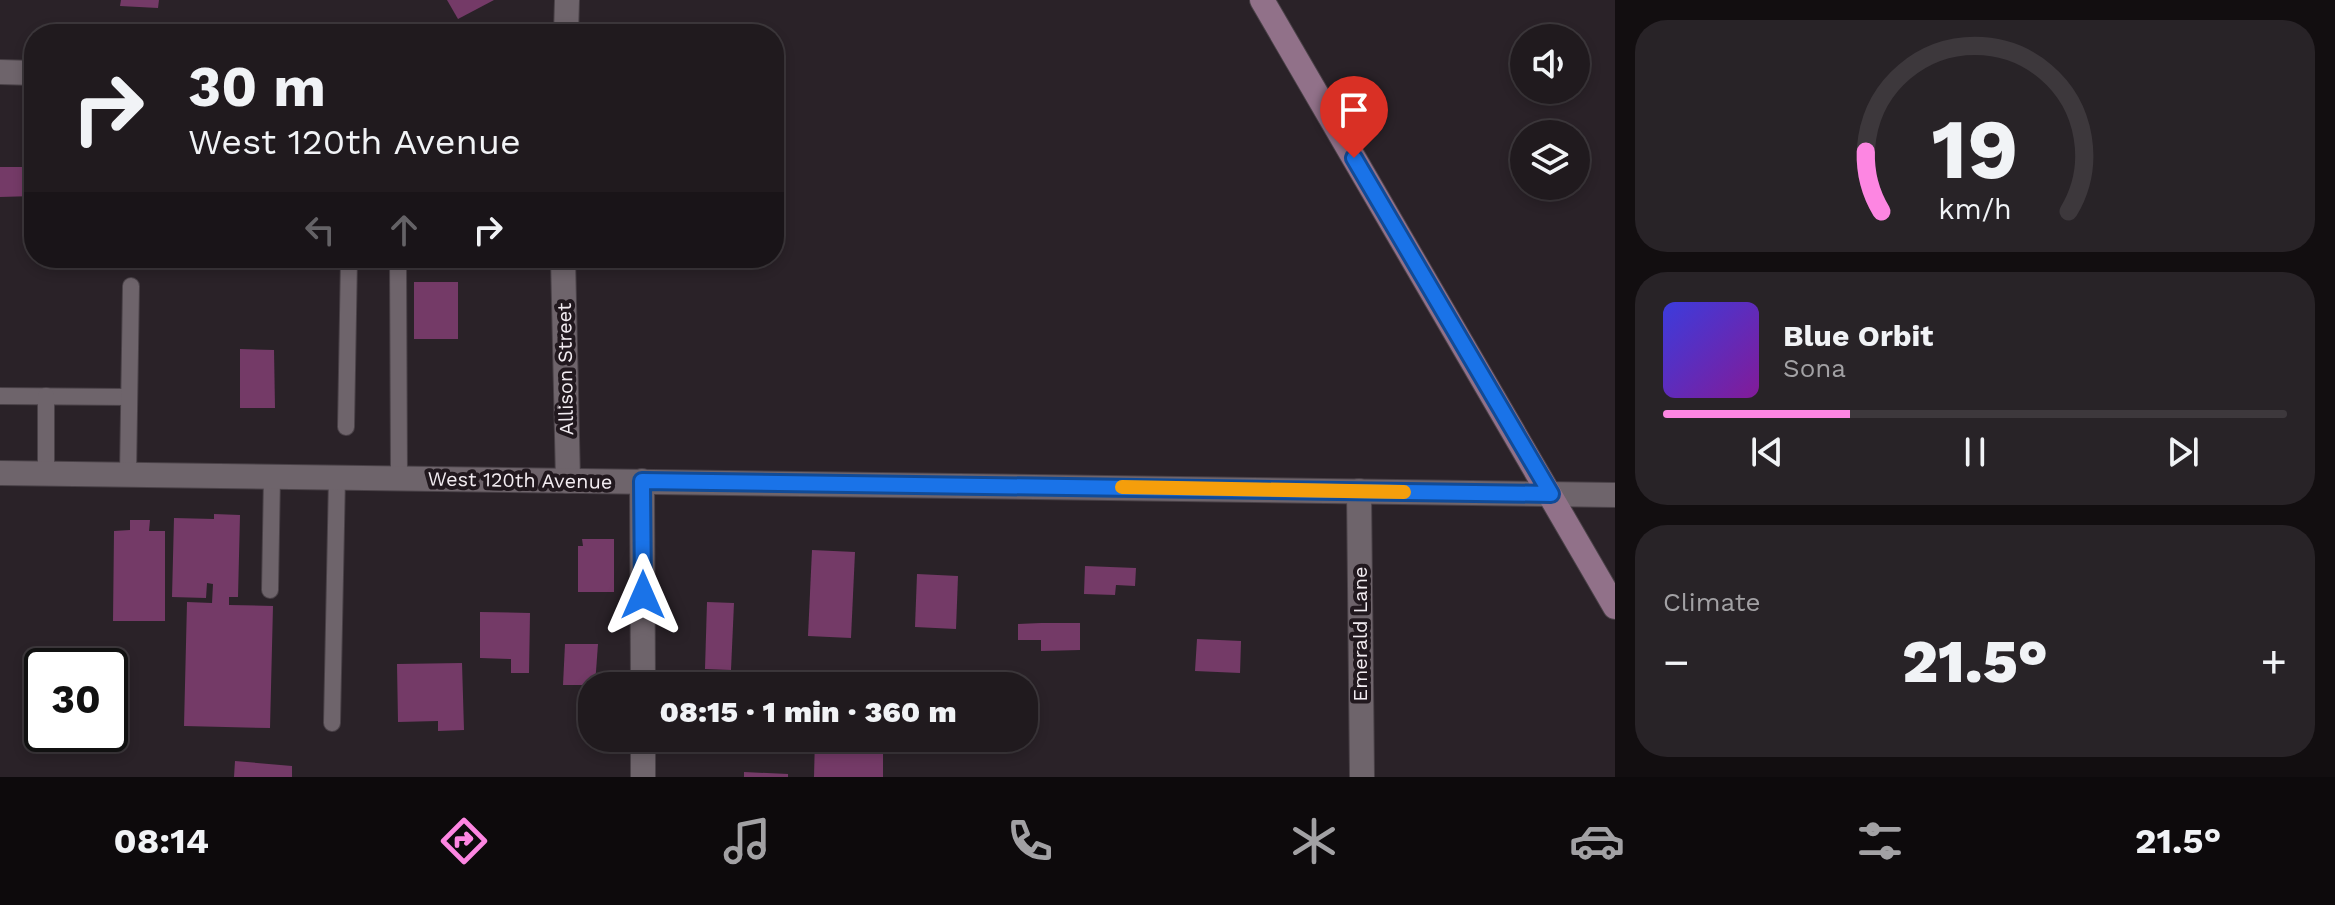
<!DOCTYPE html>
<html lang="en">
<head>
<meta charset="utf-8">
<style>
	body { margin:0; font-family:"Work Sans",sans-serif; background:#282327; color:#f1f3f6; height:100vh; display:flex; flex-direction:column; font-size:30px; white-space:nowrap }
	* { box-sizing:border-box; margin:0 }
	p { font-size:26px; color:#a2a1a4 }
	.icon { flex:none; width:44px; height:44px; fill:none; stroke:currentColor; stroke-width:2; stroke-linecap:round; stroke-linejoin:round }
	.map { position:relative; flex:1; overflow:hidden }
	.details { display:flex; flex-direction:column; gap:20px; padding:20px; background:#120e10; width:720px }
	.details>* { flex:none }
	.guide { position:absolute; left:24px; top:24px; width:760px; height:244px; border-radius:32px; box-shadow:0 4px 12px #0003,0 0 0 2px #3d383c; background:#201a1e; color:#f1f3f6; overflow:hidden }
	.buttons { position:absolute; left:1510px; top:24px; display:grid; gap:16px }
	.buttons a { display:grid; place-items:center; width:80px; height:80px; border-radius:50%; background:#201a1e; box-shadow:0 4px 12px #0003,0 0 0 2px #3d383c; font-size:40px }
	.speed { position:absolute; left:24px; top:648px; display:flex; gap:16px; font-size:40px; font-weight:700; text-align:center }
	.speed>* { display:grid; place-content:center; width:104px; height:104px; border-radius:50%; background:#201a1e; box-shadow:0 4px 12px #0003,0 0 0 2px #3d383c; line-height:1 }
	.speed .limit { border:4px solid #111; border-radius:12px; background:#fff; color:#111 }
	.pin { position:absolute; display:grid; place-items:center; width:68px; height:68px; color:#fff; margin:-82px -34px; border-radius:50% 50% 50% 0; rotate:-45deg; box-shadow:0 0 8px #0007 }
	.pin .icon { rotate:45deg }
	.me { position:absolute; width:88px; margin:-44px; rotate:0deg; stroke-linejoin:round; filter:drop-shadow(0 0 6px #0008) }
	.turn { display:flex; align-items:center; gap:28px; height:168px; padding:0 32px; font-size:36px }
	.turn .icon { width:104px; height:104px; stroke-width:2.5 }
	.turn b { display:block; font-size:56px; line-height:68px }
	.lanes { display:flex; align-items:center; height:76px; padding:0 32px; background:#0003; justify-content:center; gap:40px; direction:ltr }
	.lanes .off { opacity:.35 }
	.big { font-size:60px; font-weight:800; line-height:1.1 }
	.details .tile { flex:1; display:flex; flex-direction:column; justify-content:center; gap:12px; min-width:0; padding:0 28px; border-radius:32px; background:#282327 }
	.details .dial { align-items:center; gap:0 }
	.dial svg { height:208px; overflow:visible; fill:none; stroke:#3d383c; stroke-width:7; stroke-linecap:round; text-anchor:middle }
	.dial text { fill:#f1f3f6; stroke:none }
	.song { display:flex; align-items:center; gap:24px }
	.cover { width:96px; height:96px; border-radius:12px; background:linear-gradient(135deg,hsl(240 70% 55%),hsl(290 70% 35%)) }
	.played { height:8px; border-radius:4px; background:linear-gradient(90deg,#fd86e2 30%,#3d383c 30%) }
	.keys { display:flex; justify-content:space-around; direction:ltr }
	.heat { display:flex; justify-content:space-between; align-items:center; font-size:44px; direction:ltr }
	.trip { position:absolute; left:578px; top:672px; width:460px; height:80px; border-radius:32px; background:#201a1e; box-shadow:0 4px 12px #0003,0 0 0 2px #3d383c; font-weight:800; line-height:80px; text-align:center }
	.dock { display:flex; height:128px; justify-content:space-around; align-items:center; background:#0d0a0c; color:#a2a1a4 }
	.dock .icon { width:56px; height:56px }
	.dock .active { color:#fd86e2 }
	.dock b { font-size:36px; color:#f1f3f6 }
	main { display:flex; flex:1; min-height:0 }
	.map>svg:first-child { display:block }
	.building { fill:#743a67 }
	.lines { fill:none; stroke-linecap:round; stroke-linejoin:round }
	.lane-casing { stroke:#494147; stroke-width:18 }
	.street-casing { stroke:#494147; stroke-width:26 }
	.secondary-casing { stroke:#494147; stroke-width:26 }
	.lane { stroke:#6e646b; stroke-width:16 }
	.street { stroke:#6e646b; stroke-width:24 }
	.secondary { stroke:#917189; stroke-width:24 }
	.route-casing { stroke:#114b97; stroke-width:20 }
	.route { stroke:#1a73e8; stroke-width:14 }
	.slow { stroke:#f59e0b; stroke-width:14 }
	.labels { text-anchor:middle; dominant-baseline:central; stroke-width:8; stroke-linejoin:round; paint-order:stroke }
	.street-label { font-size:20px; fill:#f2ecf1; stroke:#21181e }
</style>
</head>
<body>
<main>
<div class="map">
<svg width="1615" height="777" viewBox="0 0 1615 777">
	<rect width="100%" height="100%" fill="#2a2228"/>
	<g class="building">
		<path d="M121 0H159L158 8 120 6Z"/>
		<path d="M447 0H494L458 19Z"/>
		<path d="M0 167H34V196L0 197Z"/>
		<rect x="459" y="258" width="54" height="7"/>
		<rect x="414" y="282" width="44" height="57"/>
		<path d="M240 349 274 350 275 408H240Z"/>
		<path d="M214 514 240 515 238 597H229V605L273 606 270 728 184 726 187 602 212 603 213 584 207 583 206 598 172 597 174 518 214 519Z"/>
		<path d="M130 520H150L149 531H165V621H113L114 531 130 530Z"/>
		<path d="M582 539H614V592H578V546H583Z"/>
		<path d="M812 550 855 552 851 638 808 636Z"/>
		<path d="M1085 566 1136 568 1135 586 1116 585 1115 595 1084 594Z"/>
		<path d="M917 574 958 576 956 629 915 627Z"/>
		<path d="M707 602 734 603 731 670 705 669Z"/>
		<path d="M480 612 530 613 529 673H511V659L480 658Z"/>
		<path d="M1041 623H1080V650L1041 651V640H1018V624Z"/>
		<path d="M1197 639 1241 641 1240 673 1195 671Z"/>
		<path d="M565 644H598L595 685H563Z"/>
		<path d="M462 663 464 730 438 731V721L398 722 397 664Z"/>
		<path d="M815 738 883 740V777H814Z"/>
		<path d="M235 761 292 766V777H234Z"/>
		<path d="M744 772 788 774V777H744Z"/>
	</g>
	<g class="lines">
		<g class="lane-casing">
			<g id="lane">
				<path d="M398 258 399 478"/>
				<path d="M0 396 129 397"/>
				<path d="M346 427 349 258"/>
				<path d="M46 473V396"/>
				<path d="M128 474 131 286"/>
				<path d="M270 590 272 476"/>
				<path d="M332 723 337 477"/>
			</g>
		</g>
		<g class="street-casing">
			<g id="street">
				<path d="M566 34 567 0"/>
				<path d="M0 72 34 73"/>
				<path d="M563 258 568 481"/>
				<path d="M0 473 1615 495"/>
				<path d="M642 481 643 686"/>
				<path d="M1359 491 1362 777"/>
				<path d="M643 738V777"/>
			</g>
		</g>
		<g class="secondary-casing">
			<path id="secondary" d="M1262 0 1615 607"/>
		</g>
		<use href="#lane" class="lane"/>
		<use href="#street" class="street"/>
		<use href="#secondary" class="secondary"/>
	</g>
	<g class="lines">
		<g class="route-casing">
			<path id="route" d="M643 595 642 481 1551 494 1354 158"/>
		</g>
		<use href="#route" class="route"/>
		<path class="slow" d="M1122 487 1404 492"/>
	</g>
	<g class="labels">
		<g class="street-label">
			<text transform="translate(565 369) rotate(-91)">Allison Street</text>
			<text transform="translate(520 480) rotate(1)">West 120th Avenue</text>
			<text transform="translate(1360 634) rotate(-90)">Emerald Lane</text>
		</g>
	</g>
</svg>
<div class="buttons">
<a><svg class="icon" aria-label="sound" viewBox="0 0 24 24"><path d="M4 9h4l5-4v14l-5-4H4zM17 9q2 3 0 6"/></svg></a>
<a><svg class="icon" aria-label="layers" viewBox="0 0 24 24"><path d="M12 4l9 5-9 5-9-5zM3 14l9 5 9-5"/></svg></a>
</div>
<div class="speed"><div class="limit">30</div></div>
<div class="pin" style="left:1354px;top:158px;background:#d93025"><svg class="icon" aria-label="arrive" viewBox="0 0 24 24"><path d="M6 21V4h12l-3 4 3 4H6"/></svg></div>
<svg class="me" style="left:643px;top:595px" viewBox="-20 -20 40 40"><path d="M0-17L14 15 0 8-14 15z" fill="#1a73e8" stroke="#fff" stroke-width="4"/></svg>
<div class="trip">08:15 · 1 min · 360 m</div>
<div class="guide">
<div class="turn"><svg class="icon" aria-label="right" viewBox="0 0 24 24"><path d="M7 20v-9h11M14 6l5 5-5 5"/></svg><div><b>30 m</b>West 120th Avenue</div></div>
<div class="lanes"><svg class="icon off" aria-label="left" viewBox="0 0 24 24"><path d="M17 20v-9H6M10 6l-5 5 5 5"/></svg><svg class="icon off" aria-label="ahead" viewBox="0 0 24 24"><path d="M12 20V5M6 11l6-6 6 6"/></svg><svg class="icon" aria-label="right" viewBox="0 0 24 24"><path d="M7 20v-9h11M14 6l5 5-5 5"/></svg></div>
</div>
</div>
<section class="details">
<div class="tile dial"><svg viewBox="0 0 100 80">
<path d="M14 69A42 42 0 1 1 86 69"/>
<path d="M14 69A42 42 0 0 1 8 46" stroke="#fd86e2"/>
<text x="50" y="56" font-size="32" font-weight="700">19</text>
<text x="50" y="72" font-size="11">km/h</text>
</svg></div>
<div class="tile">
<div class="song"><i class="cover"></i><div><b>Blue Orbit</b><p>Sona</p></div></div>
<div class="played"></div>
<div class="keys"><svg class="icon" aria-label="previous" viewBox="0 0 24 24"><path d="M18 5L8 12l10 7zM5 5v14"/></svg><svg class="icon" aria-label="pause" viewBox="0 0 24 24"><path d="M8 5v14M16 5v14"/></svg><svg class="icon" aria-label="next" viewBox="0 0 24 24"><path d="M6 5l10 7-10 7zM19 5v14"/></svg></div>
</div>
<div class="tile"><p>Climate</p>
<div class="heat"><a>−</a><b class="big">21.5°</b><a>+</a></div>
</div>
</section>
</main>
<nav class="dock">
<b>08:14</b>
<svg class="icon active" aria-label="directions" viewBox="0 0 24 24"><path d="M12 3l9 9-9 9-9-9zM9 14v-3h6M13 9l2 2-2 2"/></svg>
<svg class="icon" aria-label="music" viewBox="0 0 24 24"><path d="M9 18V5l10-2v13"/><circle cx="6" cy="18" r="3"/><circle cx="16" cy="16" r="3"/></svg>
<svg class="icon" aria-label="phone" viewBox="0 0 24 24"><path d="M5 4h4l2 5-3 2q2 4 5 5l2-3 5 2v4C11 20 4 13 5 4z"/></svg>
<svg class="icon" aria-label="climate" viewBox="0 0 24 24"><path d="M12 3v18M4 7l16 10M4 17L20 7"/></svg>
<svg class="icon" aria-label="car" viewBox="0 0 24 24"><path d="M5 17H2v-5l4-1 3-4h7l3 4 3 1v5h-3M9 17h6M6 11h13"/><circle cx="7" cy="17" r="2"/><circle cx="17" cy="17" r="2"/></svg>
<svg class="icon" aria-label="filters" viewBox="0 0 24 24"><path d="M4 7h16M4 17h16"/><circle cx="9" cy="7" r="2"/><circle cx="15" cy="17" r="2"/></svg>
<b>21.5°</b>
</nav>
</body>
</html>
